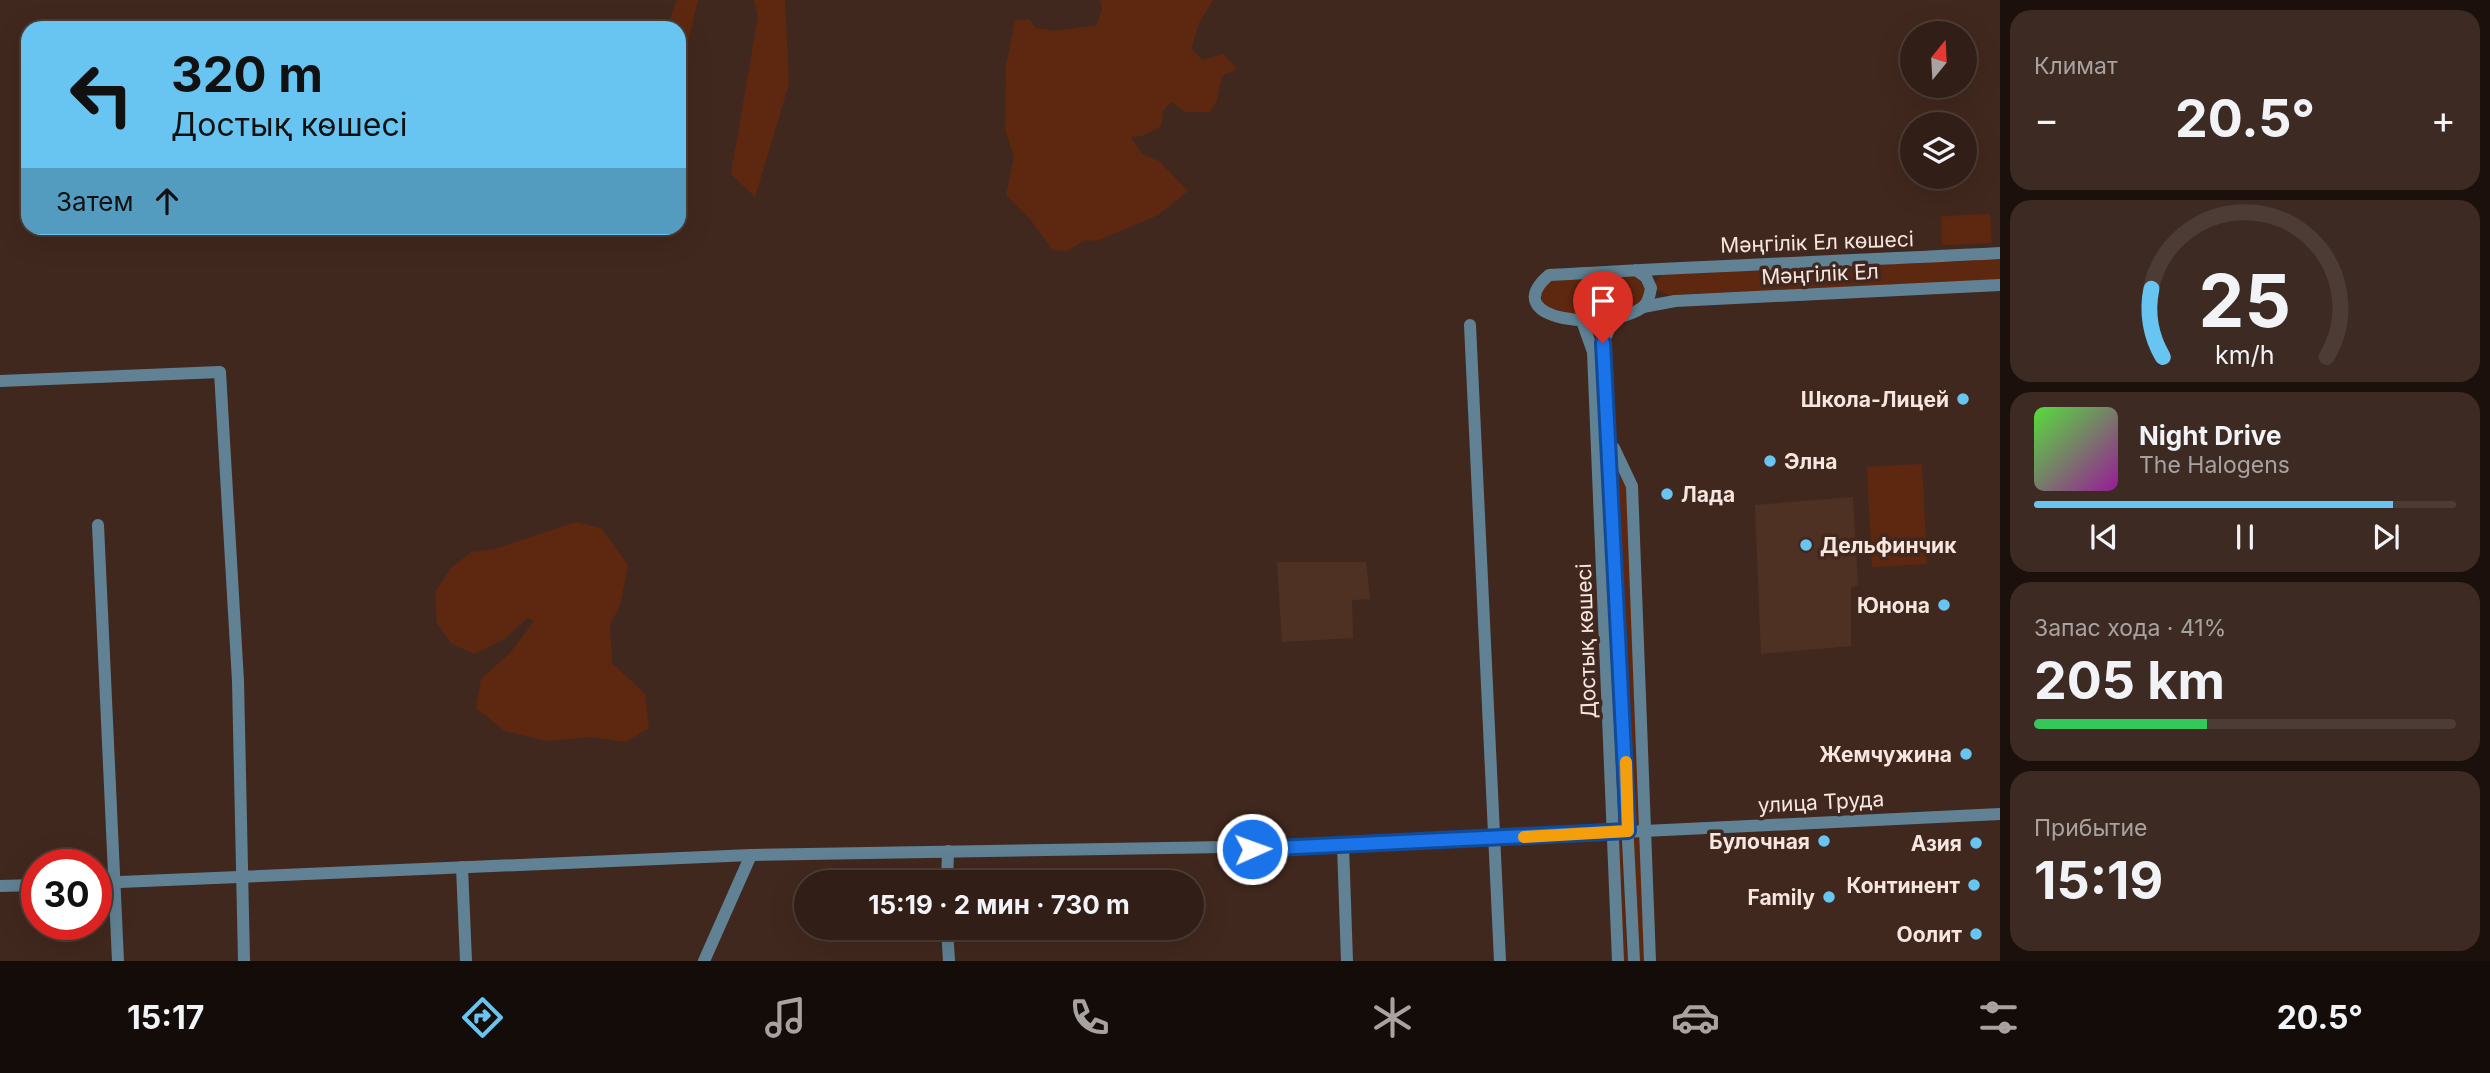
<!DOCTYPE html>
<html lang="ru">
<head>
<meta charset="utf-8">
<style>
	body { margin:0; font-family:Inter,sans-serif; background:#3d2b23; color:#f1f3f6; height:100vh; display:flex; flex-direction:column; font-size:26px; white-space:nowrap }
	* { box-sizing:border-box; margin:0 }
	p { font-size:23px; color:#a8a2a1 }
	.icon { flex:none; width:38px; height:38px; fill:none; stroke:currentColor; stroke-width:2; stroke-linecap:round; stroke-linejoin:round }
	.map { position:relative; flex:1; overflow:hidden }
	.panel { display:flex; flex-direction:column; gap:10px; padding:10px; background:#1b100c; width:490px }
	.panel>* { flex:none }
	.guide { position:absolute; left:21px; top:21px; width:665px; height:214px; border-radius:21px; box-shadow:0 7px 28px #0002,0 0 0 2px #4c3c35; background:#68c4f0; color:#111; overflow:hidden }
	.needle { width:46px; rotate:18deg }
	.controls { position:absolute; left:1900px; top:21px; display:grid; gap:14px }
	.controls a { display:grid; place-items:center; width:77px; height:77px; border-radius:50%; background:#311e16; box-shadow:0 7px 28px #0002,0 0 0 2px #4c3c35; font-size:35px }
	.speed { position:absolute; left:21px; top:849px; display:flex; gap:14px; font-size:35px; font-weight:700; text-align:center }
	.speed>* { display:grid; place-content:center; width:91px; height:91px; border-radius:50%; background:#311e16; box-shadow:0 7px 28px #0002,0 0 0 2px #4c3c35; line-height:1 }
	.speed .limit { border:10px solid #d22; background:#fff; color:#111 }
	.pin { position:absolute; display:grid; place-items:center; width:60px; height:60px; color:#fff; margin:-72px -30px; border-radius:50% 50% 50% 0; rotate:-45deg; box-shadow:0 0 7px #0007 }
	.pin .icon { rotate:45deg }
	.me { position:absolute; width:77px; margin:-38px; rotate:88deg; stroke-linejoin:round; filter:drop-shadow(0 0 5px #0008) }
	.turn { display:flex; align-items:center; gap:24px; height:147px; padding:0 35px; font-size:32px }
	.turn .icon { width:91px; height:91px; stroke-width:2.5 }
	.turn b { display:block; font-size:49px; line-height:60px }
	.then { display:flex; align-items:center; height:66px; padding:0 35px; background:#0003; gap:14px; font-size:26px }
	.big { font-size:52px; font-weight:700; line-height:1.1 }
	.panel .card { flex:1; display:flex; flex-direction:column; justify-content:center; gap:10px; min-width:0; padding:0 24px; border-radius:21px; background:#3d2b23 }
	.panel .dial { align-items:center; gap:0 }
	.dial svg { height:182px; overflow:visible; fill:none; stroke:#4c3c35; stroke-width:7; stroke-linecap:round; text-anchor:middle }
	.dial text { fill:#f1f3f6; stroke:none }
	.song { display:flex; align-items:center; gap:21px }
	.cover { width:84px; height:84px; border-radius:10px; background:linear-gradient(135deg,hsl(110 70% 55%),hsl(300 70% 35%)) }
	.played { height:7px; border-radius:4px; background:linear-gradient(90deg,#68c4f0 85%,#4c3c35 85%) }
	.keys { display:flex; justify-content:space-around; direction:ltr }
	.heat { display:flex; justify-content:space-between; align-items:center; font-size:38px; direction:ltr }
	.charge { height:10px; border-radius:5px; background:linear-gradient(90deg,#34c759 41%,#4c3c35 0) }
	.trip { position:absolute; left:794px; top:870px; width:410px; height:70px; border-radius:35px; background:#311e16; box-shadow:0 7px 28px #0002,0 0 0 2px #4c3c35; font-weight:700; line-height:70px; text-align:center }
	.tabs { display:flex; height:112px; justify-content:space-around; align-items:center; background:#140c09; color:#a8a2a1 }
	.tabs .icon { width:49px; height:49px }
	.tabs .on { color:#68c4f0 }
	.tabs b { font-size:32px; color:#f1f3f6 }
	main { display:flex; flex:1; min-height:0 }
	.map>svg:first-child { display:block }
	.built { fill:#4f3124 }
	.green { fill:#5e2810 }
	.lines { fill:none; stroke-linecap:round; stroke-linejoin:round }
	.minor { stroke:#608294; stroke-width:12 }
	.route-casing { stroke:#114b97; stroke-width:18 }
	.route { stroke:#1a73e8; stroke-width:12 }
	.slow { stroke:#f59e0b; stroke-width:12 }
	.poi-dot { fill:#68c4f0; stroke:#41281e; stroke-width:2.5 }
	.labels { text-anchor:middle; dominant-baseline:central; stroke-width:7; stroke-linejoin:round; paint-order:stroke }
	.street-label { font-size:21px; fill:#f7e6df; stroke:#41281e }
	.poi-label { font-size:21px; font-weight:bold; fill:#f7e6df; stroke:#41281e; text-anchor:end }
</style>
</head>
<body>
<main>
<div class="map">
<svg width="2000" height="961" viewBox="0 0 2000 961">
	<rect width="100%" height="100%" fill="#41281e"/>
	<g class="built">
		<path d="M1853 497 1858 585 1851 587V646L1761 654 1755 505Z"/>
		<path d="M1366 562 1370 599 1352 600 1353 638 1282 642 1277 562Z"/>
	</g>
	<g class="green">
		<path d="M677 0H698L688 41 679 51V28H660L668 23Z"/>
		<path d="M754 0H785L789 84 755 197 731 174 758 16Z"/>
		<path d="M1100 0H1213L1199 23 1191 49 1203 60 1223 54 1237 69 1222 76 1217 100 1210 112H1185L1171 102 1163 111 1161 126 1142 136 1131 137 1142 154 1159 161 1188 191 1158 215 1097 241 1085 240 1067 251 1053 250 1030 219 1006 195 1014 157 1005 129 1006 66 1015 21 1029 19 1036 28 1055 31 1097 25 1102 9Z"/>
		<path d="M1990 214 1992 243 1942 245 1941 216Z"/>
		<path d="M2000 257V280L1669 295 1656 289 1655 283 1663 273Z"/>
		<path d="M1635 274 1646 284 1641 304C1593 321 1592 320 1544 306L1539 290 1545 281Z"/>
		<path d="M1594 344H1599L1627 961H1622Z"/>
		<path d="M1615 464 1629 486 1648 961H1638Z"/>
		<path d="M1922 464 1927 564 1872 567 1867 467Z"/>
		<path d="M576 522 601 528 628 565 620 606 610 624 612 663 645 694 649 728 626 742 591 737 547 741 505 731 476 708 481 679 511 652 534 621 527 618 506 638 474 654 451 643 437 623 435 592 452 567 472 552 495 549Z"/>
	</g>
	<g class="lines">
		<g class="minor">
			<path d="M1636 270 1646 277 1651 288C1650 294 1648 303 1643 307 1610 332 1495 322 1549 275 1699 266 1850 261 2000 253"/>
			<path d="M1643 307 1675 301 2000 285"/>
			<path d="M1614 318 1603 343 1634 961"/>
			<path d="M1582 321 1593 352 1618 961"/>
			<path d="M1470 325 1500 961"/>
			<path d="M0 381 220 372 238 681 244 961"/>
			<path d="M1614 448 1632 486 1650 961"/>
			<path d="M98 525 118 961"/>
			<path d="M1343 845 1347 961"/>
			<path d="M462 867 466 961"/>
			<path d="M947 882 948 851"/>
			<path d="M96 883 751 855 1353 845 2000 814"/>
			<path d="M0 886 37 885"/>
			<path d="M947 928 949 961"/>
			<path d="M704 961 751 855"/>
		</g>
	</g>
	<g class="lines">
		<g class="route-casing">
			<path id="route" d="M1252 849 1628 831 1603 343"/>
		</g>
		<use href="#route" class="route"/>
		<path class="slow" d="M1524 837 1628 831 1626 762"/>
	</g>
	<g class="poi-dot">
		<circle cx="1963" cy="399" r="7"/>
		<circle cx="1770" cy="461" r="7"/>
		<circle cx="1667" cy="494" r="7"/>
		<circle cx="1806" cy="545" r="7"/>
		<circle cx="1944" cy="605" r="7"/>
		<circle cx="1966" cy="754" r="7"/>
		<circle cx="1824" cy="841" r="7"/>
		<circle cx="1976" cy="843" r="7"/>
		<circle cx="1974" cy="885" r="7"/>
		<circle cx="1829" cy="897" r="7"/>
		<circle cx="1976" cy="934" r="7"/>
	</g>
	<g class="labels">
		<g class="street-label">
			<text transform="translate(1817 242) rotate(-2)">Мәңгілік Ел көшесі</text>
			<text transform="translate(1820 274) rotate(-3)">Мәңгілік Ел</text>
			<text transform="translate(1586 641) rotate(-92)">Достық көшесі</text>
			<text transform="translate(1821 802) rotate(-3)">улица Труда</text>
		</g>
		<g class="poi-label">
			<text x="1949" y="399">Школа-Лицей</text>
			<text x="1784" y="461" text-anchor="start">Элна</text>
			<text x="1681" y="494" text-anchor="start">Лада</text>
			<text x="1820" y="545" text-anchor="start">Дельфинчик</text>
			<text x="1930" y="605">Юнона</text>
			<text x="1952" y="754">Жемчужина</text>
			<text x="1810" y="841">Булочная</text>
			<text x="1962" y="843">Азия</text>
			<text x="1960" y="885">Континент</text>
			<text x="1815" y="897">Family</text>
			<text x="1962" y="934">Оолит</text>
		</g>
	</g>
</svg>
<div class="controls">
<a><svg class="needle" viewBox="-14 -14 28 28"><path d="M0-13l5 13h-10z" fill="#e53935"/><path d="M0 13l5-13h-10z" fill="#a8a2a1"/></svg></a>
<a><svg class="icon" aria-label="layers" viewBox="0 0 24 24"><path d="M12 4l9 5-9 5-9-5zM3 14l9 5 9-5"/></svg></a>
</div>
<div class="speed"><div class="limit">30</div></div>
<div class="pin" style="left:1603px;top:343px;background:#d93025"><svg class="icon" aria-label="arrive" viewBox="0 0 24 24"><path d="M6 21V4h12l-3 4 3 4H6"/></svg></div>
<svg class="me" style="left:1252px;top:849px" viewBox="-20 -20 40 40"><circle r="17" fill="#1a73e8" stroke="#fff" stroke-width="3"/><path d="M0-11L8 9 0 5-8 9z" fill="#fff"/></svg>
<div class="trip">15:19 · 2 мин · 730 m</div>
<div class="guide">
<div class="turn"><svg class="icon" aria-label="left" viewBox="0 0 24 24"><path d="M17 20v-9H6M10 6l-5 5 5 5"/></svg><div><b>320 m</b>Достық көшесі</div></div>
<div class="then">Затем<svg class="icon" aria-label="ahead" viewBox="0 0 24 24"><path d="M12 20V5M6 11l6-6 6 6"/></svg></div>
</div>
</div>
<section class="panel">
<div class="card"><p>Климат</p>
<div class="heat"><a>−</a><b class="big">20.5°</b><a>+</a></div>
</div>
<div class="card dial"><svg viewBox="0 0 100 80">
<path d="M14 69A42 42 0 1 1 86 69"/>
<path d="M14 69A42 42 0 0 1 9 39" stroke="#68c4f0"/>
<text x="50" y="56" font-size="32" font-weight="700">25</text>
<text x="50" y="72" font-size="11">km/h</text>
</svg></div>
<div class="card">
<div class="song"><i class="cover"></i><div><b>Night Drive</b><p>The Halogens</p></div></div>
<div class="played"></div>
<div class="keys"><svg class="icon" aria-label="previous" viewBox="0 0 24 24"><path d="M18 5L8 12l10 7zM5 5v14"/></svg><svg class="icon" aria-label="pause" viewBox="0 0 24 24"><path d="M8 5v14M16 5v14"/></svg><svg class="icon" aria-label="next" viewBox="0 0 24 24"><path d="M6 5l10 7-10 7zM19 5v14"/></svg></div>
</div>
<div class="card"><p>Запас хода · 41%</p><b class="big">205 km</b><div class="charge"></div></div>
<div class="card"><p>Прибытие</p><b class="big">15:19</b></div>
</section>
</main>
<nav class="tabs">
<b>15:17</b>
<svg class="icon on" aria-label="directions" viewBox="0 0 24 24"><path d="M12 3l9 9-9 9-9-9zM9 14v-3h6M13 9l2 2-2 2"/></svg>
<svg class="icon" aria-label="music" viewBox="0 0 24 24"><path d="M9 18V5l10-2v13"/><circle cx="6" cy="18" r="3"/><circle cx="16" cy="16" r="3"/></svg>
<svg class="icon" aria-label="phone" viewBox="0 0 24 24"><path d="M5 4h4l2 5-3 2q2 4 5 5l2-3 5 2v4C11 20 4 13 5 4z"/></svg>
<svg class="icon" aria-label="climate" viewBox="0 0 24 24"><path d="M12 3v18M4 7l16 10M4 17L20 7"/></svg>
<svg class="icon" aria-label="car" viewBox="0 0 24 24"><path d="M5 17H2v-5l4-1 3-4h7l3 4 3 1v5h-3M9 17h6M6 11h13"/><circle cx="7" cy="17" r="2"/><circle cx="17" cy="17" r="2"/></svg>
<svg class="icon" aria-label="filters" viewBox="0 0 24 24"><path d="M4 7h16M4 17h16"/><circle cx="9" cy="7" r="2"/><circle cx="15" cy="17" r="2"/></svg>
<b>20.5°</b>
</nav>
</body>
</html>
